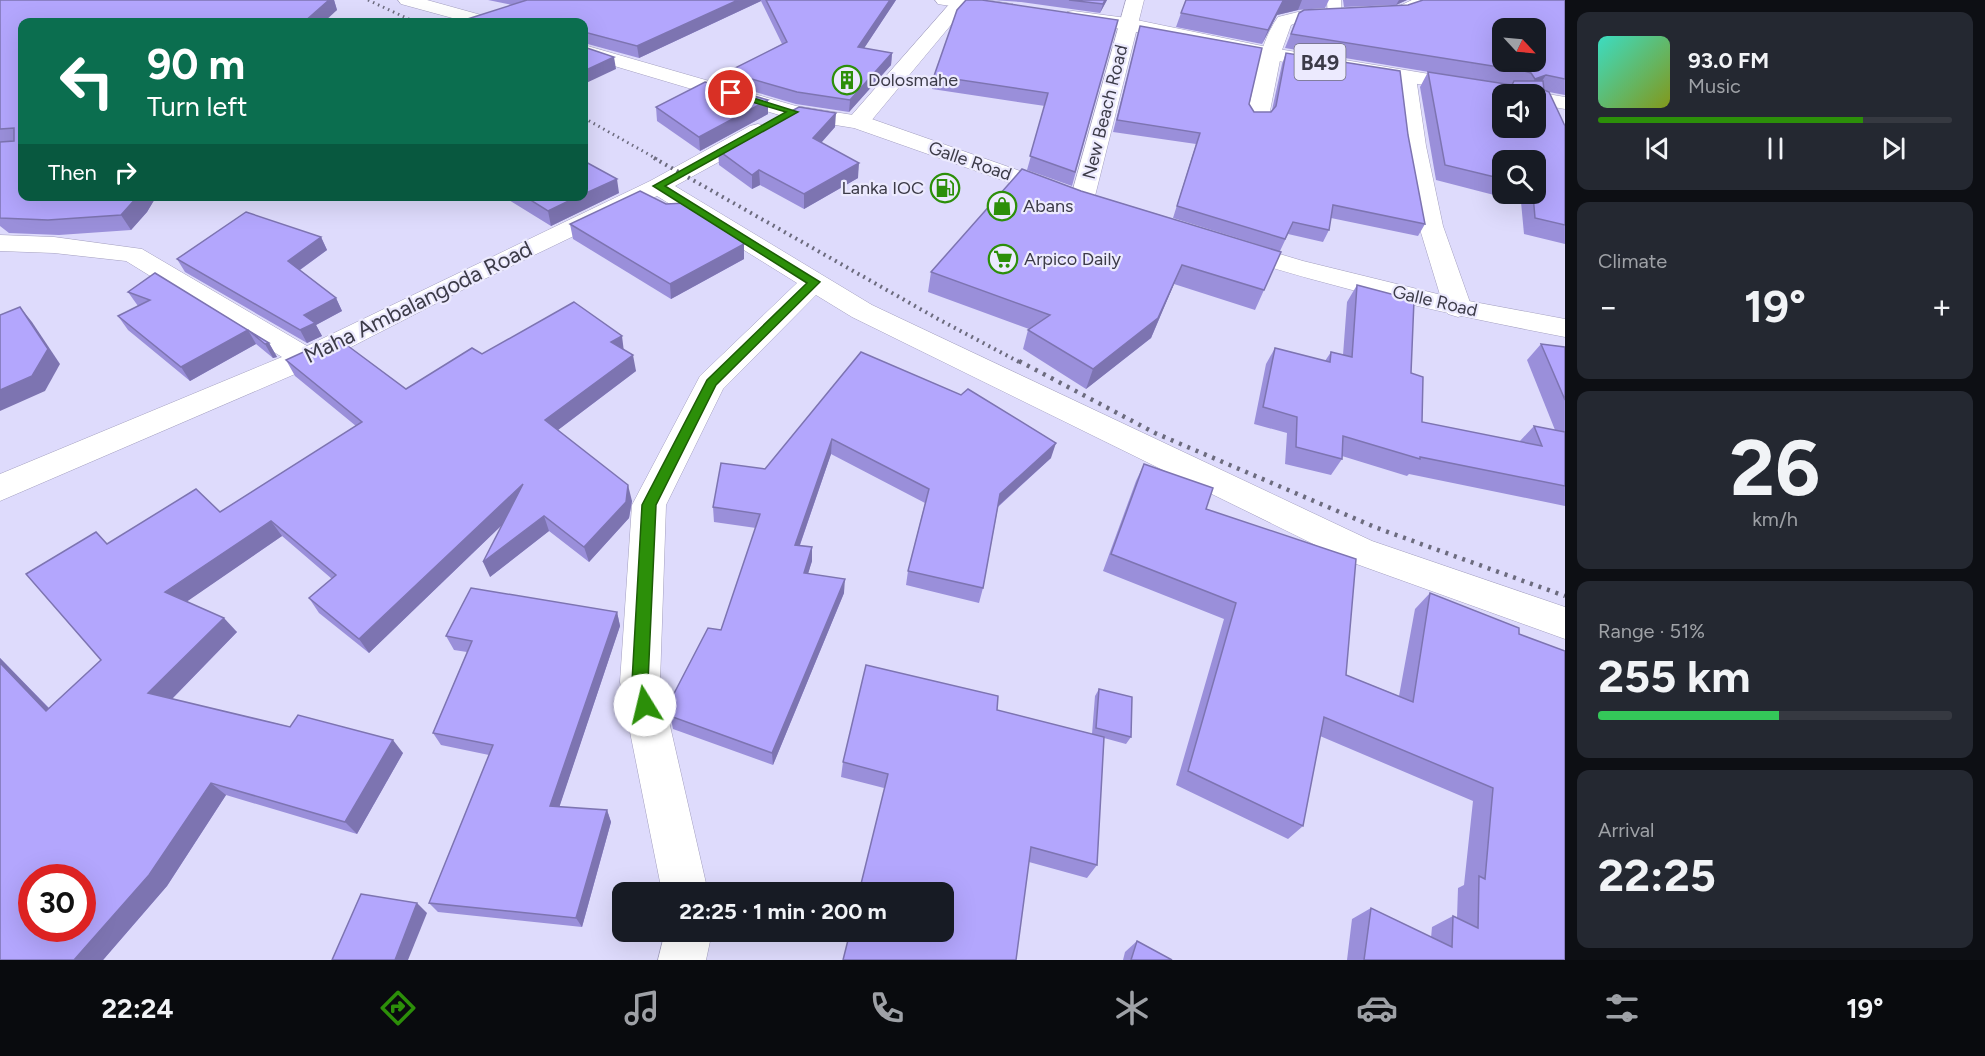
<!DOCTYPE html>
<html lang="en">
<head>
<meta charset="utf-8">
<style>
	body { margin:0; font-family:Figtree,sans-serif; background:#242831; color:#f1f3f6; height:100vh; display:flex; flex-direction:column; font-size:22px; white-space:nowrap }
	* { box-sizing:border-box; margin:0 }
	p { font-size:20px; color:#9ea1a6 }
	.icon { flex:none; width:33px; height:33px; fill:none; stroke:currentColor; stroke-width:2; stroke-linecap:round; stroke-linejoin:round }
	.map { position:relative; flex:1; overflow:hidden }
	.details { display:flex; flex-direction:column; gap:12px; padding:12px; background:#0d0f14; width:420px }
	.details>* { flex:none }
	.hud { position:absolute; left:18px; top:18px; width:570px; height:183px; border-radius:12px; box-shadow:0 6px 24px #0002; background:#0b6e4f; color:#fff; overflow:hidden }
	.needle { width:39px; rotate:116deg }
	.tools { position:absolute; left:1492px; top:18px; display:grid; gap:12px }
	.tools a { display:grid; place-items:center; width:54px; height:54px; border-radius:12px; background:#171b24; box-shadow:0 6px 24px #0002; font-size:30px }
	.speed { position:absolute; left:18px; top:864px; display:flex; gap:12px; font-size:30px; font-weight:700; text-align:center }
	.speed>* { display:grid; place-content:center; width:78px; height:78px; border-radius:50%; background:#171b24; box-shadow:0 6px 24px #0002; line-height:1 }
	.speed .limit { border:9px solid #d22; background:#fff; color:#111 }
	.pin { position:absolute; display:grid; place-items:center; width:51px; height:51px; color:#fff; margin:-26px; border:3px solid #fff; border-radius:50%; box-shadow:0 2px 6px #0007 }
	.me { position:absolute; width:66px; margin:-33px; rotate:351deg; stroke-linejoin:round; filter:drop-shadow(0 0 4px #0008) }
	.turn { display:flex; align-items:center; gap:21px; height:126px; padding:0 30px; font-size:27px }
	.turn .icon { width:78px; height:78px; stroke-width:2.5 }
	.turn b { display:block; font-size:42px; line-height:51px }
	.then { display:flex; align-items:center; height:57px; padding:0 30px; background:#0003; gap:12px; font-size:22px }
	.big { font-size:45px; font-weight:700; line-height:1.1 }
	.details .card { flex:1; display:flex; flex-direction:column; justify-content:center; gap:9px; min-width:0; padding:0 21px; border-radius:12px; background:#242831 }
	.details .dial { align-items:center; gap:0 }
	.dial b { font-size:78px; line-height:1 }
	.song { display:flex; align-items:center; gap:18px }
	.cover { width:72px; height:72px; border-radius:9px; background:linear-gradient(135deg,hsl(170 70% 55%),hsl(70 70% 35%)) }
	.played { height:6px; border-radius:3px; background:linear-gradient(90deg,#2c8f09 75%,#363941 75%) }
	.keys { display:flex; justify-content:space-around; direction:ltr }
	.heat { display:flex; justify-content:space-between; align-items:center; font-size:33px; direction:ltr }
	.charge { height:9px; border-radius:4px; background:linear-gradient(90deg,#34c759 51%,#363941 0) }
	.trip { position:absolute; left:612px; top:882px; width:342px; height:60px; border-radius:12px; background:#171b24; box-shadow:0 6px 24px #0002; font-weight:700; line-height:60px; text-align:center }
	.tabs { display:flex; height:96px; justify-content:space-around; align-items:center; background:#090b0e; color:#9ea1a6 }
	.tabs .icon { width:42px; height:42px }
	.tabs .current { color:#2c8f09 }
	.tabs b { font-size:27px; color:#f1f3f6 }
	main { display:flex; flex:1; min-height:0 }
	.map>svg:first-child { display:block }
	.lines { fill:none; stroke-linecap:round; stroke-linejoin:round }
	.service-casing { stroke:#a39fbf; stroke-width:1 }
	.minor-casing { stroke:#a39fbf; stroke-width:1 }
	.primary-casing { stroke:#a39fbf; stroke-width:1 }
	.trunk-casing { stroke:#a39fbf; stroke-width:1 }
	.service { fill:#fff; fill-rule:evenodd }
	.minor { fill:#fff; fill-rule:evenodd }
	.primary { fill:#fff; fill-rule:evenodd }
	.trunk { fill:#fff; fill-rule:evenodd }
	.rail-far2 { stroke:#6c6b7e; stroke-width:3; stroke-dasharray:1.5 4; stroke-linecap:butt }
	.rail-far1 { stroke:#6c6b7e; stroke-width:4; stroke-dasharray:2 4.5; stroke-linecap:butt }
	.rail { stroke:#6c6b7e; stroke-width:4.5; stroke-dasharray:3 6; stroke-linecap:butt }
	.wall { fill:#9a8fda; fill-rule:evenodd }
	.shaded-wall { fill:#7d74b1 }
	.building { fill:#b3a6fd; stroke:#7d74b1; stroke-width:1.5; fill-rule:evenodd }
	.route { fill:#2c8f09; stroke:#1d5d06; stroke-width:1.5 }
	.labels { text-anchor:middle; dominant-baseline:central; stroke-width:4.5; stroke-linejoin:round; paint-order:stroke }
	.far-poi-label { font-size:18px; fill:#3c3b48; stroke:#eceafe; text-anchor:start }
	.far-street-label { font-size:18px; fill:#3c3b48; stroke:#eceafe }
	.shield { fill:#eceafe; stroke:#71707f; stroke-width:1.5 }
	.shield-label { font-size:21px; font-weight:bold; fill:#3c3b48 }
	.street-label { font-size:22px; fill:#3c3b48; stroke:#eceafe }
</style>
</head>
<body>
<main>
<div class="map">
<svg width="1565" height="960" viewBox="0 0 1565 960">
	<rect width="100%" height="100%" fill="#dedbfc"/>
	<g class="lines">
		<g class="service-casing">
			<path id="service" d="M1327 0H1341L1342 16 1340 19 1335 20 1328 16Z"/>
		</g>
		<g class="minor-casing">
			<g id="minor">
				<path d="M953 0H969L970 2 866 127 858 128 850 127 847 122 850 117Z"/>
				<path d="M1126 0H1144L1094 200 1091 205 1082 207 1073 205 1070 200Z"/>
				<path d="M1412 0H1430L1426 8 1400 17 1298 22 1291 25 1282 50 1269 116 1266 121 1258 122 1250 121 1247 116C1255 84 1258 45 1278 17L1298 12 1397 7Z"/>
				<path d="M1406 71 1413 73 1416 77 1426 146 1443 226 1472 308 1468 314 1458 317 1448 314 1444 308 1419 226 1404 146 1396 77 1399 73Z"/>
				<path d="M758 124 766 126 769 131 766 136 675 186 872 305 1372 541 1565 607V639L1348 561 852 317 816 295 723 389 666 505 660 682 708 892H662L620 682 632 505 700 376 797 283 657 196 472 285 316 365 0 501V474L282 357 126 261 54 253 0 251V235L54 237 142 249 307 346 650 181 750 126Z"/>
				<path d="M665 932H712L706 960H658Z"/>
			</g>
		</g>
		<g class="primary-casing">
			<g id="primary">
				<path d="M935 0H986L1013 4 1016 8 1013 12 1007 13 944 5 938 4Z"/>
				<path d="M1073 11 1127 18 1272 48 1514 88 1521 90 1524 94H1503V98L1272 60 1127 30 1067 20 1064 16 1067 12Z"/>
				<path d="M1536 92 1565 97V109L1536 104V94H1528Z"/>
			</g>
		</g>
		<g class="trunk-casing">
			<g id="trunk">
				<path d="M398 0H427L492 18 494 22H467L401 4Z"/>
				<path d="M584 45 796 106 866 117 1066 187 1070 192 1066 197 1058 199 1050 197 854 128 786 117 584 57Z"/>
				<path d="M1233 240 1303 261 1458 299 1565 319V337C1450 315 1336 289 1224 253L1220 248 1224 243Z"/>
			</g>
		</g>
		<use href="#service" class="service"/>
		<use href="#minor" class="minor"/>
		<use href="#primary" class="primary"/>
		<use href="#trunk" class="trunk"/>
		<g class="rail-far2">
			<path d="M368 0 415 22"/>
			<path d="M584 118 657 159"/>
		</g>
		<path class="rail-far1" d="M654 158 938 319 1021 363"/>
		<path class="rail" d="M1019 361 1155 433 1377 528 1565 596"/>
	</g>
	<g class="wall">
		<path d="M0 0H334L337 10 22 196H161L156 197 147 212 131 230 59 235 9 233 0 226Z"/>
		<path d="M488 0H896L864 48 892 53 891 65 849 112 796 104 728 84 727 72 782 44 761 1 639 58 584 43V22L512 5Z"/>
		<path d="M992 0H1107L1100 13 1021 2Z"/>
		<path d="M1186 0H1329L1325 8 1298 10 1277 15 1262 44 1176 27 1181 13Z"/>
		<path d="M1343 0H1407L1396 5 1344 7Z"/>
		<path d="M1565 0V95L1549 92 1565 126V244L1524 234 1521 202 1436 180 1420 87 1428 72 1495 83 1285 48 1299 13 1408 5ZM1503 160H1536V194H1503Z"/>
		<path d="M1118 20 1072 186 1027 170 1045 106 932 89 934 76Z"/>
		<path d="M1137 37 1249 104 1254 112H1271L1272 110 1282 64 1286 53 1408 135 1425 224 1418 236 1331 218 1329 230 1323 242 1288 234 1280 251 1264 290 1255 310 1174 284 1151 338 1086 389 1023 349 1028 330 1029 329 928 292 931 272 1081 191 1276 250 1173 218 1196 144 1113 132Z"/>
		<path d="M768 100V114L700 151 657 121 656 107Z"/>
		<path d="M835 127 821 143 858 178 804 209 760 185 752 189 719 165 718 150Z"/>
		<path d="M619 193 551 226 507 199 506 196H584Z"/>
		<path d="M570 224 744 259 671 299 573 239Z"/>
		<path d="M321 237 327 250 300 270 336 298 342 311 316 325 322 336 307 343 185 272 177 259Z"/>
		<path d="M155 273 269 343 277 357 273 358 256 344 190 381 128 330 118 316 138 306 128 292Z"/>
		<path d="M1357 285 1411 373 1422 422 1519 442 1534 426 1555 430 1527 360 1541 344 1565 347V506L1409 474 1407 476 1342 456V459L1331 475 1285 464 1287 433 1254 424 1266 364 1275 348 1325 361 1331 352 1343 355 1347 302Z"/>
		<path d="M624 350 636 371 558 430 632 501 629 518 589 562 549 531 490 577 502 525 369 653 319 613 309 598 332 579 282 536 187 601 237 632 172 699 403 753 357 834 226 795 167 886 103 960H0V658L49 708 101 660 107 544 220 512 356 426 295 376 286 360 406 389 482 354Z"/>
		<path d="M861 352 961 395 1051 458 998 507 983 588 979 603 906 585 908 571 925 503 831 454 800 545 812 561 808 573 844 593 773 765 673 729 668 705 721 630 756 528 714 522 713 507 765 469Z"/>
		<path d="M1144 464 1206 509 1346 675 1399 696 1415 609 1430 593 1519 634 1565 960H1347L1352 919 1371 908 1431 938 1432 927 1453 916 1457 918 1458 888 1464 885 1473 801 1320 736 1303 826 1288 839 1176 785 1224 619 1103 571 1136 481Z"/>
		<path d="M617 612 620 626 559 807 607 810 611 822 582 927 438 912 429 903 489 755 441 745 433 733 467 652 454 650 446 636Z"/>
		<path d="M1099 689 1131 737 1126 744 1104 738 1097 865 1087 878 1029 862 884 788 841 777 843 762 997 710 1092 734 1095 696Z"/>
		<path d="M1137 941 1172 960H1123L1125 952Z"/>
	</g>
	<g class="shaded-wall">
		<path d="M329 0H334L337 10 324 22H304Z"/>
		<path d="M738 0H761V1L639 58 637 46Z"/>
		<path d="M890 0H896L857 59 858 47Z"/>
		<path d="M1105 0H1107L1100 13 1103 4Z"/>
		<path d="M1287 0H1302L1298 10 1277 15 1262 44 1268 30 1283 1Z"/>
		<path d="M1399 0H1407L1396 5Z"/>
		<path d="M892 53 891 65 849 112 850 100Z"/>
		<path d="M614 57 616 69 584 84V71Z"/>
		<path d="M1546 75 1536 90 1526 93 1535 79Z"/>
		<path d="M768 100V114L700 151 699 137Z"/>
		<path d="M836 113 835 127 812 153 813 138Z"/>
		<path d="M859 163 858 178 804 209V194Z"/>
		<path d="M759 170 760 185 752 189V175Z"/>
		<path d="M617 179 619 193 551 226 548 211 579 196H584V194Z"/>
		<path d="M138 196H161L156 197 147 212 131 230 121 215Z"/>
		<path d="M321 237 327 250 294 274 288 261Z"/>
		<path d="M744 244V259L671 299 670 284Z"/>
		<path d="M1182 265 1151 338 1086 389 1093 369Z"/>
		<path d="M336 298 342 311 316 325 322 336 307 343 300 330 304 315Z"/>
		<path d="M20 307 32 322 60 364 45 391 0 411V390Z"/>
		<path d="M248 330 256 344 190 381 181 367Z"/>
		<path d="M622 336 624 352 611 342Z"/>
		<path d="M269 343 277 357 273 358 265 344Z"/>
		<path d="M633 355 636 371 550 436 545 420Z"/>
		<path d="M832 439 831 454 795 559V545Z"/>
		<path d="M1056 443 1051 458 996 508 1000 494Z"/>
		<path d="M523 484 528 500 369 653 359 639Z"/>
		<path d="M628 485 632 501 629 518 589 562 584 547Z"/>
		<path d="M544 516 549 531 490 577 483 562Z"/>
		<path d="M271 521 282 536 179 607 165 592Z"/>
		<path d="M812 547V561L804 587V573Z"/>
		<path d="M845 579 844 593 773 765 772 753Z"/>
		<path d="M617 612 620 626 556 817 550 806Z"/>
		<path d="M224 618 237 632 164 707 148 693Z"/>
		<path d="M0 658 64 724 46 711 0 663Z"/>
		<path d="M393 740 403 753 357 834 345 822Z"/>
		<path d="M211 783 226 795 167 886 103 960H74Z"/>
		<path d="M607 810 611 822 582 927 576 918Z"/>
		<path d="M417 903 427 913 408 960H395Z"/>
	</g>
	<g class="building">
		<path d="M0 0H329L304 22H22V196H138L121 215 48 220 0 218V142L14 141V128L0 129Z"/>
		<path d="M527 0H738L637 46 584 32V22H458Z"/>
		<path d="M766 0H890L858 47 892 53 850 100 797 92 727 72 787 42Z"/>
		<path d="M966 0H982L1118 20 1075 172 1030 156 1048 93 934 76 957 10Z"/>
		<path d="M1069 0H1105L1103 4Z"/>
		<path d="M1186 0H1287L1283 1 1268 30 1181 13Z"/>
		<path d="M1423 0H1565V79L1546 75 1535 79 1531 73 1524 71 1291 34 1299 13 1304 10 1408 5ZM1503 28H1536V62H1503Z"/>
		<path d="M1140 26 1262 48 1249 104 1254 112H1271L1276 106 1286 53 1400 71 1408 135 1425 224 1333 205 1329 230 1293 222 1285 239 1177 206 1200 133 1117 120Z"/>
		<path d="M584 47 614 57 584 71Z"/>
		<path d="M1428 72 1512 85 1514 81H1543L1544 90 1549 92 1565 126V225L1535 218 1533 194H1536V160H1503V179L1445 165ZM1503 94H1536V128H1503Z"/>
		<path d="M705 82 768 100 699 137 656 107Z"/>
		<path d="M799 107 836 113 813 138 859 163 804 194 759 170 752 175 718 150Z"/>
		<path d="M584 161 617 179 584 194Z"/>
		<path d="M1022 169 1081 191 1281 252 1264 290 1182 265 1158 318 1093 369 1028 330 1050 315 931 272Z"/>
		<path d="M640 191 666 204 686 203 734 232 744 244 670 284 570 224Z"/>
		<path d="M524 196H579L548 211Z"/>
		<path d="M246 212 321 237 288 261 336 298 304 315 315 323 300 330 177 259Z"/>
		<path d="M155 273 269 343 265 344 248 330 181 367 118 316 150 300 128 292Z"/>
		<path d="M1357 285 1414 300 1411 373 1423 377 1422 422 1542 446 1534 426 1565 432V486L1420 457V459L1343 436 1342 459 1296 447 1297 417 1263 407 1275 348 1330 362 1331 352 1352 357Z"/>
		<path d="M574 302 622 336 611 342 633 355 545 420 628 485 626 502 584 547 544 516 483 562 523 484 359 639 309 598 336 575 271 521 165 592 224 618 148 693 290 727 298 715 393 740 345 822 211 783 149 875 74 960H0V663L46 711 101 660 26 574 96 532 107 544 196 489 220 512 362 422 286 360 336 337 406 389 472 348 482 354ZM32 878H82V928H32Z"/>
		<path d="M20 307 48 349 32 376 0 390V315Z"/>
		<path d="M1541 344 1565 347V400Z"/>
		<path d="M861 352 961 395 968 389 1056 443 1000 494 983 588 908 571 929 489 832 439 795 545 812 547 804 573 845 579 772 753 670 716 668 705 708 628 721 630 760 514 713 507 721 463 765 469Z"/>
		<path d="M1144 464 1213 488 1206 509 1356 559 1346 675 1413 702 1430 593 1519 628V634L1565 651V960H1364L1371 908 1452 947 1453 916 1478 928 1479 876 1485 879 1493 788 1324 717 1303 826 1188 771 1236 603 1111 554Z"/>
		<path d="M471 588 617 612 550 806 607 810 576 918 429 903 493 745 433 733 472 641 446 636Z"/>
		<path d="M866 665 998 696 997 710 1104 737 1097 865 1031 847 1016 960H843L850 932H944V892H859L888 774 843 762Z"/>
		<path d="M1099 689 1132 697 1131 737 1096 728Z"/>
		<path d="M361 894 417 903 395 960H332Z"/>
		<path d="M1137 941 1172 960H1131Z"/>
	</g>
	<path class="route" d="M731 91 798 112 665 186 820 282 716 385 656 505 648 682 653 705 651 711 645 713 639 711 632 682 642 505 707 380 807 283 653 186 786 112 728 95 727 93Z"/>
	<defs>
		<g id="building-ring" transform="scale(1.5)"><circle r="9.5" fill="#eceafe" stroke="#2c8f09" stroke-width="1.5"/><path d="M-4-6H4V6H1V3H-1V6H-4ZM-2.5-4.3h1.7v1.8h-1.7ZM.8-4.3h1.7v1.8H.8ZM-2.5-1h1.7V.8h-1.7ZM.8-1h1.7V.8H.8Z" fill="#2c8f09"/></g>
		<g id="fuel-ring" transform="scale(1.5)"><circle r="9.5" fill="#eceafe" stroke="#2c8f09" stroke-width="1.5"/><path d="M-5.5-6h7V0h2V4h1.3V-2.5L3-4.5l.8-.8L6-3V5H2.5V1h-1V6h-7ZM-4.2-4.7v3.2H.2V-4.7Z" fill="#2c8f09"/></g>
		<g id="shop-ring" transform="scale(1.5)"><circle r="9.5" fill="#eceafe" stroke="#2c8f09" stroke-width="1.5"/><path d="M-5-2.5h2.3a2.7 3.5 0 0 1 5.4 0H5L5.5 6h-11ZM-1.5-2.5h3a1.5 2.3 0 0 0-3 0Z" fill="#2c8f09"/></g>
		<g id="supermarket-ring" transform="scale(1.5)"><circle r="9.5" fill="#eceafe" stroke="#2c8f09" stroke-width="1.5"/><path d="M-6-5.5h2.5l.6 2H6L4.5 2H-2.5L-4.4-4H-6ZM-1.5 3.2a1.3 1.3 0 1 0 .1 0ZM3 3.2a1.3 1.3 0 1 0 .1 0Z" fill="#2c8f09"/></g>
	</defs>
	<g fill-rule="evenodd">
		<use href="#building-ring" x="847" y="80"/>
		<use href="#fuel-ring" x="945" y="188"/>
		<use href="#shop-ring" x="1002" y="206"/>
		<use href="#supermarket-ring" x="1003" y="259"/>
	</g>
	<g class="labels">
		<g class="far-poi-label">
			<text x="868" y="80">Dolosmahe</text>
			<text x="924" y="188" text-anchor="end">Lanka IOC</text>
			<text x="1023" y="206">Abans</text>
			<text x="1024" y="259">Arpico Daily</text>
		</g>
		<g class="far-street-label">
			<text transform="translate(1105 112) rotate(-76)">New Beach Road</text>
			<text transform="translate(970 161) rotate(19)">Galle Road</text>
			<text transform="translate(1435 301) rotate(13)">Galle Road</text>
		</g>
		<rect class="shield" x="1294.5" y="44" width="51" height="36" rx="4.5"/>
		<g class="shield-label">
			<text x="1320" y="62">B49</text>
		</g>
		<g class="street-label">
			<text transform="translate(418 302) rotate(-26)">Maha Ambalangoda Road</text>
		</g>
	</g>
</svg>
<div class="tools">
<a><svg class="needle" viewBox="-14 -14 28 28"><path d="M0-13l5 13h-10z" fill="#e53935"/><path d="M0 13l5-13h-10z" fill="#9ea1a6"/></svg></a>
<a><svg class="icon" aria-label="sound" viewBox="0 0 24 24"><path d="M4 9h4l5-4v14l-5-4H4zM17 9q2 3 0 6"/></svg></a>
<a><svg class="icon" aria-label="search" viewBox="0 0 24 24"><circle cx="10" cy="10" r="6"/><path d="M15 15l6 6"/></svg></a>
</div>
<div class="speed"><div class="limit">30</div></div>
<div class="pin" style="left:731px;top:93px;background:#d93025"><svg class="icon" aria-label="arrive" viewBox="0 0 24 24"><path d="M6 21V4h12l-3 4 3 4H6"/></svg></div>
<svg class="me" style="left:645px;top:705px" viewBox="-20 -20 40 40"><circle r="19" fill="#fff"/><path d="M0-13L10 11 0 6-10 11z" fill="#2c8f09"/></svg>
<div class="trip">22:25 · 1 min · 200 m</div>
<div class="hud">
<div class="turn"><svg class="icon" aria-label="left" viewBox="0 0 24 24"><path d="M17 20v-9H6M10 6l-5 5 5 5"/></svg><div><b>90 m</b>Turn left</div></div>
<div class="then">Then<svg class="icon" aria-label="right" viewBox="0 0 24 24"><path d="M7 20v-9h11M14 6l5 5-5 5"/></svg></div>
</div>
</div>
<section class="details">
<div class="card">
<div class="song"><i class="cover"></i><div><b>93.0 FM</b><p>Music</p></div></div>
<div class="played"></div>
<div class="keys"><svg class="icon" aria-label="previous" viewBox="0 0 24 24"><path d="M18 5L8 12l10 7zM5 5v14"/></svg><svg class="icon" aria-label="pause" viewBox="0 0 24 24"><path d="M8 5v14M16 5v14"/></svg><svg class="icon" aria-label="next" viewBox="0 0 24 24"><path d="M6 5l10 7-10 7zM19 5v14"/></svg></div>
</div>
<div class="card"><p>Climate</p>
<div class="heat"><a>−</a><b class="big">19°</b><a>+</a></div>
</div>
<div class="card dial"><b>26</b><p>km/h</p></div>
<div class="card"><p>Range · 51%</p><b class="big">255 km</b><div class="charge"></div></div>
<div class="card"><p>Arrival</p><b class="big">22:25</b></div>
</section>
</main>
<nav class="tabs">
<b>22:24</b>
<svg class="icon current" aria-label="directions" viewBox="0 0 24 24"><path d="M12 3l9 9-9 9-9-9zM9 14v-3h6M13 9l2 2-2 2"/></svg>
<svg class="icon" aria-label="music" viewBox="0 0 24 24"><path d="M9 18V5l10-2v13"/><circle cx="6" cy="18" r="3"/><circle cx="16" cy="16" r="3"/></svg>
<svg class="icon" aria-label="phone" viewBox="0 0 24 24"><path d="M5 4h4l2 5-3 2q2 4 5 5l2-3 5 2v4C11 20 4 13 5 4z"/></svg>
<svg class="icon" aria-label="climate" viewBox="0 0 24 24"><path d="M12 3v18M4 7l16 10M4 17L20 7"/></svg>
<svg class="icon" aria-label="car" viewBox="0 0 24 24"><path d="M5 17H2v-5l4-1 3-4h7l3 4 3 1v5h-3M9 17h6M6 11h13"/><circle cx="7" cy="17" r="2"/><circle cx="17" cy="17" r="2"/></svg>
<svg class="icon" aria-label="filters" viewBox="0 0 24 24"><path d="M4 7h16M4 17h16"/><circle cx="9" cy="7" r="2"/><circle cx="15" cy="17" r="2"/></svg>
<b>19°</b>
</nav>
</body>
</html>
